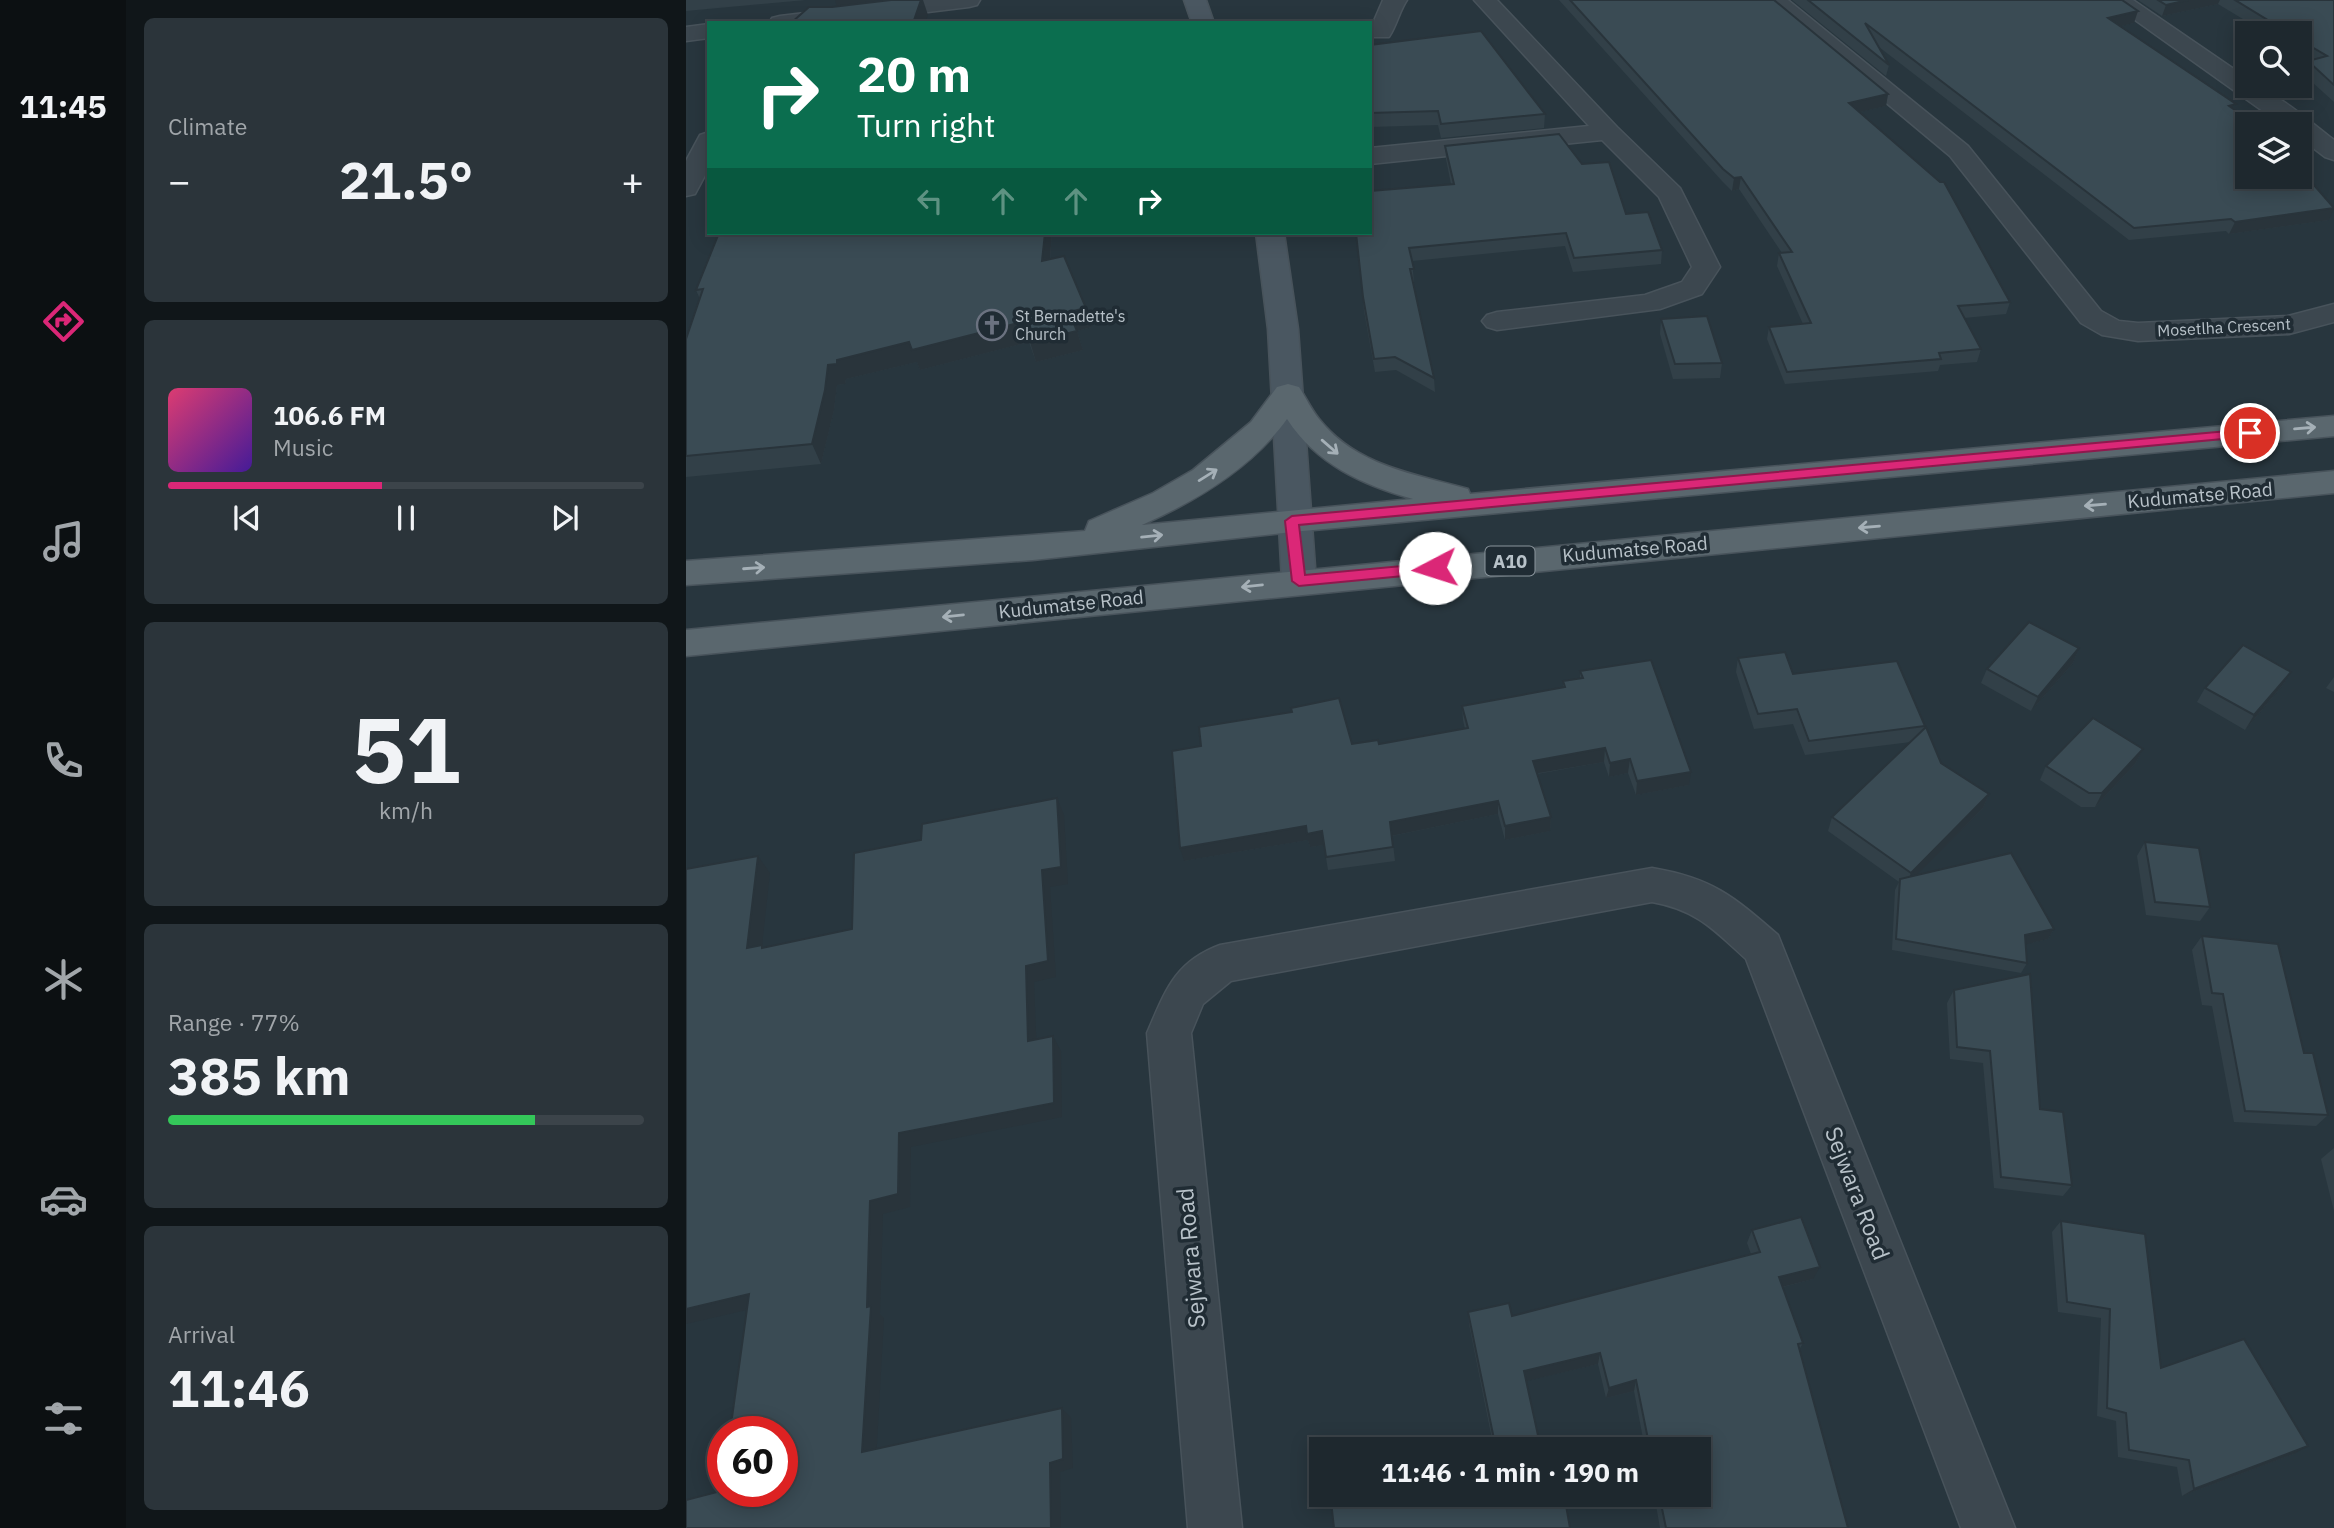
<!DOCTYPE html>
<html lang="en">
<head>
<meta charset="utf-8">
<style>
	body { margin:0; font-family:"IBM Plex Sans",sans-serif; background:#2b343a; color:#f1f3f6; height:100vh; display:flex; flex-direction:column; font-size:26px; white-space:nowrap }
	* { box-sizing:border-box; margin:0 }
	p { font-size:23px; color:#a1a6aa }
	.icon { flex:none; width:38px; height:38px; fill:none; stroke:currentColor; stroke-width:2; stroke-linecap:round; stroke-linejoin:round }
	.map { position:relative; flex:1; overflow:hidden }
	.side { display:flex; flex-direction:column; gap:18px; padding:18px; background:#101619; width:560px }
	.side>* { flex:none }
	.guide { position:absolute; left:21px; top:21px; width:665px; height:214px; border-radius:0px; box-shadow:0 4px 18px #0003,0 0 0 2px #3c444a; background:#0b6e4f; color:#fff; overflow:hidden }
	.controls { position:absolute; left:1549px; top:21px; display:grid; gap:14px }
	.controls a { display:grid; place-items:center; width:77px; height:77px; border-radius:0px; background:#1e282e; box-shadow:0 4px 18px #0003,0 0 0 2px #3c444a; font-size:35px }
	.speed { position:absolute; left:21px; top:1416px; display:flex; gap:14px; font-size:35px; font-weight:700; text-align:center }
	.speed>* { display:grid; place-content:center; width:91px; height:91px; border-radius:50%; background:#1e282e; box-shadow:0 4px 18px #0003,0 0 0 2px #3c444a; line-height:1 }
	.speed .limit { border:10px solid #d22; background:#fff; color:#111 }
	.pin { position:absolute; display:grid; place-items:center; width:60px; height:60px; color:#fff; margin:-30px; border:4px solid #fff; border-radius:50%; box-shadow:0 2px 7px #0007 }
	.me { position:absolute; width:77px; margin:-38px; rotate:265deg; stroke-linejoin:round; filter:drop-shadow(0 0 5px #0008) }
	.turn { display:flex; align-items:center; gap:24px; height:147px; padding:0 35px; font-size:32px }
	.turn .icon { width:91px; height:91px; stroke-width:2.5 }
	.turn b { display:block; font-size:49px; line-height:60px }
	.lanes { display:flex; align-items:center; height:66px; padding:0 35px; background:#0003; justify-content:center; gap:35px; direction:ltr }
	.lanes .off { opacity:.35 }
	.big { font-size:52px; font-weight:800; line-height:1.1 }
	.side .card { flex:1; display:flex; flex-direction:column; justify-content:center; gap:10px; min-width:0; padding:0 24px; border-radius:10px; background:#2b343a }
	.side .dial { align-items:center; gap:0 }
	.dial b { font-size:91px; line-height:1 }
	.song { display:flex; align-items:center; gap:21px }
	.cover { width:84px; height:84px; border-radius:10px; background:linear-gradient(135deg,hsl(340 70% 55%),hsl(260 70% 35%)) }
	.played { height:7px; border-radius:4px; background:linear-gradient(90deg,#db2777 45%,#3c444a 45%) }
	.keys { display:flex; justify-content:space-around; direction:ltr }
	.heat { display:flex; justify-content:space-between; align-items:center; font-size:38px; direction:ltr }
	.charge { height:10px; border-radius:5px; background:linear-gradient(90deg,#34c759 77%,#3c444a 0) }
	.trip { position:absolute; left:623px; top:1437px; width:402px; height:70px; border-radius:0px; background:#1e282e; box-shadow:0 4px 18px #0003,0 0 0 2px #3c444a; font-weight:800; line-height:70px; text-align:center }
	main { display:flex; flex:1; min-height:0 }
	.tab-bar { display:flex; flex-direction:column; width:126px; justify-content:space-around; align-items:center; background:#0c1012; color:#a1a6aa }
	.tab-bar .icon { width:49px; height:49px }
	.tab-bar .active { color:#db2777 }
	.tab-bar b { font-size:32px; color:#f1f3f6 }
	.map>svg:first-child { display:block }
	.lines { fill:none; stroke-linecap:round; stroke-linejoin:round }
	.street-casing { stroke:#48535b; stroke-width:3 }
	.secondary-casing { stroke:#48535b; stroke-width:3 }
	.primary-casing { stroke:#48535b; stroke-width:3 }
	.street { fill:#3c474f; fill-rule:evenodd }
	.secondary { fill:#4a5761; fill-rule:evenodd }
	.primary { fill:#5a676e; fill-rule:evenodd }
	.wall { fill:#324048 }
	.shaded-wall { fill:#29343b }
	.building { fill:#3a4b54; stroke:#29343b; stroke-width:2 }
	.oneway { stroke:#a5b0b7 }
	.route { fill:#db2777; stroke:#8e194d; stroke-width:2 }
	.labels { text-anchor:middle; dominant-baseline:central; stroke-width:7; stroke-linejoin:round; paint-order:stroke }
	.far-poi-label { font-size:16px; fill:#b8c2c9; stroke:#202c34; text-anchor:start }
	.far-street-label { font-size:16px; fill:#b8c2c9; stroke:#202c34 }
	.shield { fill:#202c34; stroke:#8a959c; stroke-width:2 }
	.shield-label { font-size:18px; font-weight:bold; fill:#b8c2c9 }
	.street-label { font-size:19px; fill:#b8c2c9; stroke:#202c34 }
	.near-street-label { font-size:23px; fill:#b8c2c9; stroke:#202c34 }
</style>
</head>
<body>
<main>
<nav class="tab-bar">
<b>11:45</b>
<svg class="icon active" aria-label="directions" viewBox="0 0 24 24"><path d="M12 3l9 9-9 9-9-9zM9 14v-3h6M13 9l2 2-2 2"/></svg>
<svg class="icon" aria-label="music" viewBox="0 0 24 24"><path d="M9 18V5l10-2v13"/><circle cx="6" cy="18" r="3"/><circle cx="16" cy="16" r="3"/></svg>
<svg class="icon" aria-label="phone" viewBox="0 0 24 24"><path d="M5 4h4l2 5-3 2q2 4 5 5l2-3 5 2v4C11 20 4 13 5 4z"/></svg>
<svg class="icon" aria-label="climate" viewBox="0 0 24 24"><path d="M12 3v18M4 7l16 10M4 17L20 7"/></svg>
<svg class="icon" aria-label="car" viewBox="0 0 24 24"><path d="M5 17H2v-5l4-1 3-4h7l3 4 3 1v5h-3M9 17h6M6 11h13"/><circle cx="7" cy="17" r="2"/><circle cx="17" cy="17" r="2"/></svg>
<svg class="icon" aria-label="filters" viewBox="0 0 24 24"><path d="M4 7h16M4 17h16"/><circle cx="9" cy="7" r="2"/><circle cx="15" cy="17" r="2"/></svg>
</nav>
<section class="side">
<div class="card"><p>Climate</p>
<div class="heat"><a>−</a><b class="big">21.5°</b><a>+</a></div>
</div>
<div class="card">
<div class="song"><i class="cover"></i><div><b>106.6 FM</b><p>Music</p></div></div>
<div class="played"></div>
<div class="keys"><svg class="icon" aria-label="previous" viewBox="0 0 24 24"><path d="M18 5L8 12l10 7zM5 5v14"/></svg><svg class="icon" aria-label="pause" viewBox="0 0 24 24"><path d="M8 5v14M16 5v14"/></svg><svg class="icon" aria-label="next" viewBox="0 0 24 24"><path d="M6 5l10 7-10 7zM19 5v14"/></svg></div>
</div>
<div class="card dial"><b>51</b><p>km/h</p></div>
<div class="card"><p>Range · 77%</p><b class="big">385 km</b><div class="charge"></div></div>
<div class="card"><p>Arrival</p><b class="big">11:46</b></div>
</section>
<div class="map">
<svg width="1648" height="1528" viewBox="0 0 1648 1528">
	<rect width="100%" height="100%" fill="#28363e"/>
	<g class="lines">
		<g class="street-casing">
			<g id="street">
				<path d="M228 0H294L291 5 283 7 152 23H83L86 18 94 16Z"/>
				<path d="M697 0H721C713 12 711 25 703 37H687L684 30Z"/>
				<path d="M788 0H811L931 127 994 188 1034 267 1016 294 974 309 811 330 801 327 796 321 801 315 811 312 959 295 996 282 1006 267 973 197 916 140 684 164V148L903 126Z"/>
				<path d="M1077 0H1102L1282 146 1415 311 1433 321 1452 323 1602 316 1648 304V322L1603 334 1452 341 1416 335 1395 323 1264 156Z"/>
				<path d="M1421 0H1447L1561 78V86C1585 86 1628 125 1648 140V160L1639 157 1614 138V124H1595Z"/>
				<path d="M23 24V38L0 41V27Z"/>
				<path d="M23 132V168L9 194 0 196V161L14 135Z"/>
				<path d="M966 868C1026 878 1047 896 1092 935L1329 1528H1275L1060 959C1028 930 1011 910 966 902L545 981 517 1004 505 1033 556 1528H502L461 1033C479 992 488 962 534 945Z"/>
			</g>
		</g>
		<g class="secondary-casing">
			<g id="secondary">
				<path d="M498 0H520L528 23H506Z"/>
				<path d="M570 233H598L612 329 630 581 625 590 613 593 601 590 596 581 582 329Z"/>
			</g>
		</g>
		<g class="primary-casing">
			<g id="primary">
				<path d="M602 384 613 387C620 398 625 409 633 419 670 466 728 474 782 489L784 494 1648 416V436L606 532 347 560 0 585V561L399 531 403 521 467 493 507 470 565 422 591 387ZM601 419C630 464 677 485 727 499L456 525C510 501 566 468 601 419Z"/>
				<path d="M1648 471V493L0 656V630Z"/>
			</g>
		</g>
		<use href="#street" class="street"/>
		<use href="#secondary" class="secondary"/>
		<use href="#primary" class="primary"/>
	</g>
	<g class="wall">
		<path d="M0 0H120L0 11Z"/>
		<path d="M873 0H1088L1202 94 1200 106 1173 112 1324 302 1320 314 1278 318 1295 349 1291 362 1254 365 1252 371 1099 384 1081 339 1083 327 1117 324 1091 266 1093 253H1096L1053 189 1046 191 1036 181Z"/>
		<path d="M1106 0H1436L1448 23 1434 26 1548 109 1643 220 1543 234 1540 231 1443 240 1193 47 1203 65 1200 76Z"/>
		<path d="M1452 0H1648V102L1616 73 1622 61 1623 60 1614 54V33H1580L1532 4 1476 16Z"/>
		<path d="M684 45 859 114 858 128 755 138 752 125 684 127Z"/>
		<path d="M759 146 896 164 940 214 976 250 975 264 887 272 879 246 726 261 728 282H727L748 378 749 392 710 370 689 372 678 311 670 233 765 184 760 159Z"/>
		<path d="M33 233H366L364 260 400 308 406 327 391 331 397 350 350 362 343 342 234 370 231 362 160 379 159 384 151 385 148 410 135 464 0 477V339L14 299 10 290Z"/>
		<path d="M975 319 1036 363 1034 378 987 379 974 334Z"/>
		<path d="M1393 648 1387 663 1345 711 1295 683 1301 669Z"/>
		<path d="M1052 658 1107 674 1239 726 1238 729 1255 763 1303 794 1297 808 1230 875 1368 929 1362 939 1340 944 1341 963 1335 973 1206 950 1209 890 1213 882 1142 831 1146 817 1225 742 1119 755 1107 724 1068 729 1050 672Z"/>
		<path d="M894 671 1003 785 950 795 942 773 923 777 918 762 851 774 865 817 864 831 819 840 812 814 706 836 709 861 642 870 638 845 624 847 622 840 498 861 666 744H693L779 729 777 720 776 706 877 688V681L894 678Z"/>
		<path d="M1605 672 1596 686 1559 730 1511 702 1519 688Z"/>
		<path d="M1648 677V692L1640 688Z"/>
		<path d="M1457 749 1449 764 1409 807H1395L1354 780 1360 766Z"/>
		<path d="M1459 842 1524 907 1514 921 1460 915 1451 856Z"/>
		<path d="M1516 936 1618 1053 1642 1115 1630 1126 1548 1122 1526 1006 1516 1005 1506 950Z"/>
		<path d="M1268 990 1354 1109 1386 1185 1377 1196 1308 1188 1297 1063 1264 1059 1261 1003Z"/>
		<path d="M1648 1148V1211L1635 1159Z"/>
		<path d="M1375 1221 1475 1368 1608 1454 1496 1496 1491 1467 1432 1457 1430 1421 1411 1416 1415 1318 1372 1312 1366 1232Z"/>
		<path d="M1066 1230 1127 1279 1097 1287 1117 1343 1113 1350 1162 1528H974L968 1494H1013V1449H959L948 1391 920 1398 912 1364 840 1381 855 1449H808L783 1324 782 1312 826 1316 1065 1254 1061 1243Z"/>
	</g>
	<g class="shaded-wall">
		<path d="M149 0H220L151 7Z"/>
		<path d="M235 0H237L242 15 239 23H227Z"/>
		<path d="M1502 0H1534L1532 4 1476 16 1480 5Z"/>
		<path d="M1452 11 1448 23 1418 30 1422 18Z"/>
		<path d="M1202 94 1200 106 1161 115 1163 103Z"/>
		<path d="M1055 177 1053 189 1046 191 1048 178Z"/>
		<path d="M1648 208 1643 220 1543 234 1549 222Z"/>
		<path d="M359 233H366L362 281 356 261Z"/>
		<path d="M400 308 406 327 391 331 397 350 350 362 344 342 383 312Z"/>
		<path d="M336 322 343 342 234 370 231 362 160 379 159 384 151 385 148 410 135 464 126 444 142 365 151 360 223 342Z"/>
		<path d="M1393 648 1387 663 1345 711 1352 697Z"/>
		<path d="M1605 672 1596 686 1559 730 1568 715Z"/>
		<path d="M919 748 918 762 847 774V761Z"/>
		<path d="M1457 749 1449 764 1409 807 1416 793Z"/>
		<path d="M944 759 942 773 923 777 924 763Z"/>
		<path d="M1005 772 1003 785 950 795 951 781Z"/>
		<path d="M1303 794 1297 808 1219 887 1225 873Z"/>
		<path d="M371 798 378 815 382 884 364 887 370 977 348 982 351 1056 342 1041 340 966 356 870Z"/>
		<path d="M812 801V814L705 836 704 822Z"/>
		<path d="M865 817 864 831 819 840V826Z"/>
		<path d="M620 826 636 831 639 845 624 847 622 840 498 861 494 848Z"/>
		<path d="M72 856 84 873 74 964 61 948Z"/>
		<path d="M1368 929 1362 939 1333 946 1339 935Z"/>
		<path d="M367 1036 375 1051 376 1117 225 1147 224 1207 197 1214 194 1314 198 1318 190 1462 176 1452 184 1201 213 1133Z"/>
		<path d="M1134 1267 1127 1279 1088 1289 1093 1277Z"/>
		<path d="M63 1294 78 1306 0 1324V1309Z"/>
		<path d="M914 1353 912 1364 837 1382 838 1371Z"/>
		<path d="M950 1380 948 1391 920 1398 923 1388Z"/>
		<path d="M376 1408 385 1418 387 1468 374 1472 375 1528H365L364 1463Z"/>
		<path d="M1622 1446 1608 1454 1496 1496 1508 1489Z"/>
	</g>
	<g class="building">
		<path d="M205 0H235L227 23H105L123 7H146Z"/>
		<path d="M884 0H1088L1202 94 1163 103 1254 182H1258L1324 302 1272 306 1295 349 1253 353 1255 359 1101 372 1083 327 1125 323 1093 253 1106 252 1055 177 1048 178 1037 169Z"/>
		<path d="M1122 0H1436L1452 11 1422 18 1550 104 1543 106 1569 124H1561V177H1614V169L1648 208 1549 222 1545 219 1448 228 1179 23 1203 65Z"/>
		<path d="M1472 0H1502L1480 5Z"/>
		<path d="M1549 0H1648V85L1622 61 1641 56 1614 40V33H1603Z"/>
		<path d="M795 31 859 114 755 124 752 111 684 113V45Z"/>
		<path d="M873 134 896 164 923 162 940 214 962 212 976 250 888 258 880 233 723 248 728 269H724L748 378 709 357 688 359 677 297 670 233H684V191L768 184 759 146Z"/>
		<path d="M33 233H359L356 261 378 256 400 308 383 312 391 331 344 342 336 322 226 350 223 342 151 360V364L142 365 139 390 126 444 0 456V339L17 289 10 290Z"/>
		<path d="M1021 316 1036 363 989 364 975 319Z"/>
		<path d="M1343 622 1393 648 1352 697 1301 669Z"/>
		<path d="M1557 645 1605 672 1568 715 1519 688Z"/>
		<path d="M1099 652 1107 674 1211 661 1239 726 1123 741 1111 709 1072 714 1052 658Z"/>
		<path d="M965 660 1005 772 951 781 944 759 924 763 919 748 847 761 865 817 819 826 812 801 704 822 707 847 640 857 636 831 621 834 620 826 494 848 486 751 515 746 513 727 606 712 605 708 653 698 666 744 692 740 693 744 782 728 776 706 879 687 877 681 897 678 894 671Z"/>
		<path d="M1407 718 1457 749 1416 793H1403L1360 766Z"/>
		<path d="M1240 727 1255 763 1303 794 1225 873 1146 817Z"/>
		<path d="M371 798 375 867 356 870 362 961 340 966 342 1041 367 1036 368 1103 213 1133 212 1194 184 1201 181 1307 185 1306 176 1452 376 1408 377 1459 364 1463 365 1528H0V1500L35 1491 37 1481V1491H96V1432H44L63 1294 0 1309V869L72 856 61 948 76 945V948L166 929 168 853 235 840 236 824Z"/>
		<path d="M1459 842 1513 848 1524 907 1469 902Z"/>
		<path d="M1325 853 1368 929 1339 935 1341 963 1210 939 1214 879Z"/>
		<path d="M1516 936 1592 944 1618 1053H1627L1642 1115 1559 1111 1537 994 1526 993Z"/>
		<path d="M1344 974 1354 1109 1377 1112 1386 1185 1315 1177 1304 1051 1271 1047 1268 990Z"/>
		<path d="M1115 1217 1134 1267 1093 1277 1117 1343 1112 1344 1162 1528H980L973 1494H1013V1449H964L950 1380 923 1388 914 1353 838 1371 855 1449H810L782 1312 823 1303 826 1316 1074 1252 1066 1230Z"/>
		<path d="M1375 1221 1459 1234 1475 1368 1558 1339 1622 1446 1508 1489 1503 1460 1443 1450 1440 1413 1421 1408 1424 1309 1381 1302Z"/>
		<path d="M676 1494H878L884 1528H648L645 1501Z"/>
	</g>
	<defs><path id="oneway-shaft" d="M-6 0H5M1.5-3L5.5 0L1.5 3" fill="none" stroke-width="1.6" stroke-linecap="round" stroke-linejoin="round" transform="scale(1.75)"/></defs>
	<g class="oneway">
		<use href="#oneway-shaft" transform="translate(1619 428) rotate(-5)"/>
		<use href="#oneway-shaft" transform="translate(644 447) rotate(41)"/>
		<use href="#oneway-shaft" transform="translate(522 475) rotate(-32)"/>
		<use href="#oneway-shaft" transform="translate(1409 505) rotate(175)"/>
		<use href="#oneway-shaft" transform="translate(1183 527) rotate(175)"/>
		<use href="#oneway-shaft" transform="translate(466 536) rotate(-6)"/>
		<use href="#oneway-shaft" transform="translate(68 568) rotate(-4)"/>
		<use href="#oneway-shaft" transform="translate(566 586) rotate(174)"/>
		<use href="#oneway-shaft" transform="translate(267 616) rotate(174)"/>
	</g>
	<path class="route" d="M1564 429 1569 431V436L613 525 619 575 749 563 756 568 749 573 613 586 606 581 599 521 606 516Z"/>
	<defs>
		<g id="church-ring" transform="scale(1.575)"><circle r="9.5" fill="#202c34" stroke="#6b7280" stroke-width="1.5"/><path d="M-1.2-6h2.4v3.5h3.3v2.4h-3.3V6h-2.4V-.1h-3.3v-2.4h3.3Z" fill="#6b7280"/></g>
	</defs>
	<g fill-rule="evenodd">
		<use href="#church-ring" x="306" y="325"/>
	</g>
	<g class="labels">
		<g class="far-poi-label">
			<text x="329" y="316">St Bernadette's<tspan x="329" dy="18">Church</tspan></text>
		</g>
		<g class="far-street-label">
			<text transform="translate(1538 327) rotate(-3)">Mosetlha Crescent</text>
		</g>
		<rect class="shield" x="799.5" y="546.5" width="49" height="29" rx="5"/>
		<g class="shield-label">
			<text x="824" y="561">A10</text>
		</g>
		<g class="street-label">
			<text transform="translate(1514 495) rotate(-5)">Kudumatse Road</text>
			<text transform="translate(949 549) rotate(-5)">Kudumatse Road</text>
			<text transform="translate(385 604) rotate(-6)">Kudumatse Road</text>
		</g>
		<g class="near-street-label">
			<text transform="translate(1172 1193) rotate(69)">Sejwara Road</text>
			<text transform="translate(504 1258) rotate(-95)">Sejwara Road</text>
		</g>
	</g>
</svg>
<div class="controls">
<a><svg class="icon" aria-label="search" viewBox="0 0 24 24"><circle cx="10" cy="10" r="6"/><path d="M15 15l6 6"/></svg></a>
<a><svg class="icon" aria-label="layers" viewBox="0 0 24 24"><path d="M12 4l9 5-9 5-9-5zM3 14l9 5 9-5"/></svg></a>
</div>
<div class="speed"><div class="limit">60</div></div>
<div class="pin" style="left:1564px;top:433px;background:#d93025"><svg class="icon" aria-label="arrive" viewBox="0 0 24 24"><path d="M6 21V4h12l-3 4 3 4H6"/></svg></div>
<svg class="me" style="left:749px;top:568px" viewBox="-20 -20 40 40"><circle r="19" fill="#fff"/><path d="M0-13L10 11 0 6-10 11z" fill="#db2777"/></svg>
<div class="trip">11:46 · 1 min · 190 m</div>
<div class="guide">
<div class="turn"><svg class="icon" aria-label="right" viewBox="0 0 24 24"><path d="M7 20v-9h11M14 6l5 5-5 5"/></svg><div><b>20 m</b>Turn right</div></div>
<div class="lanes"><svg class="icon off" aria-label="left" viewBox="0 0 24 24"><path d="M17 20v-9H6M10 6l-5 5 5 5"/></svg><svg class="icon off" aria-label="ahead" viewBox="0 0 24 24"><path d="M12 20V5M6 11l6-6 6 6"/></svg><svg class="icon off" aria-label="ahead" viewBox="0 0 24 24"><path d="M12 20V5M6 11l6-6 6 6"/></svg><svg class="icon" aria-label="right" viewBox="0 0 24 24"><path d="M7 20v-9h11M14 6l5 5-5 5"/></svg></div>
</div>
</div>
</main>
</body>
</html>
